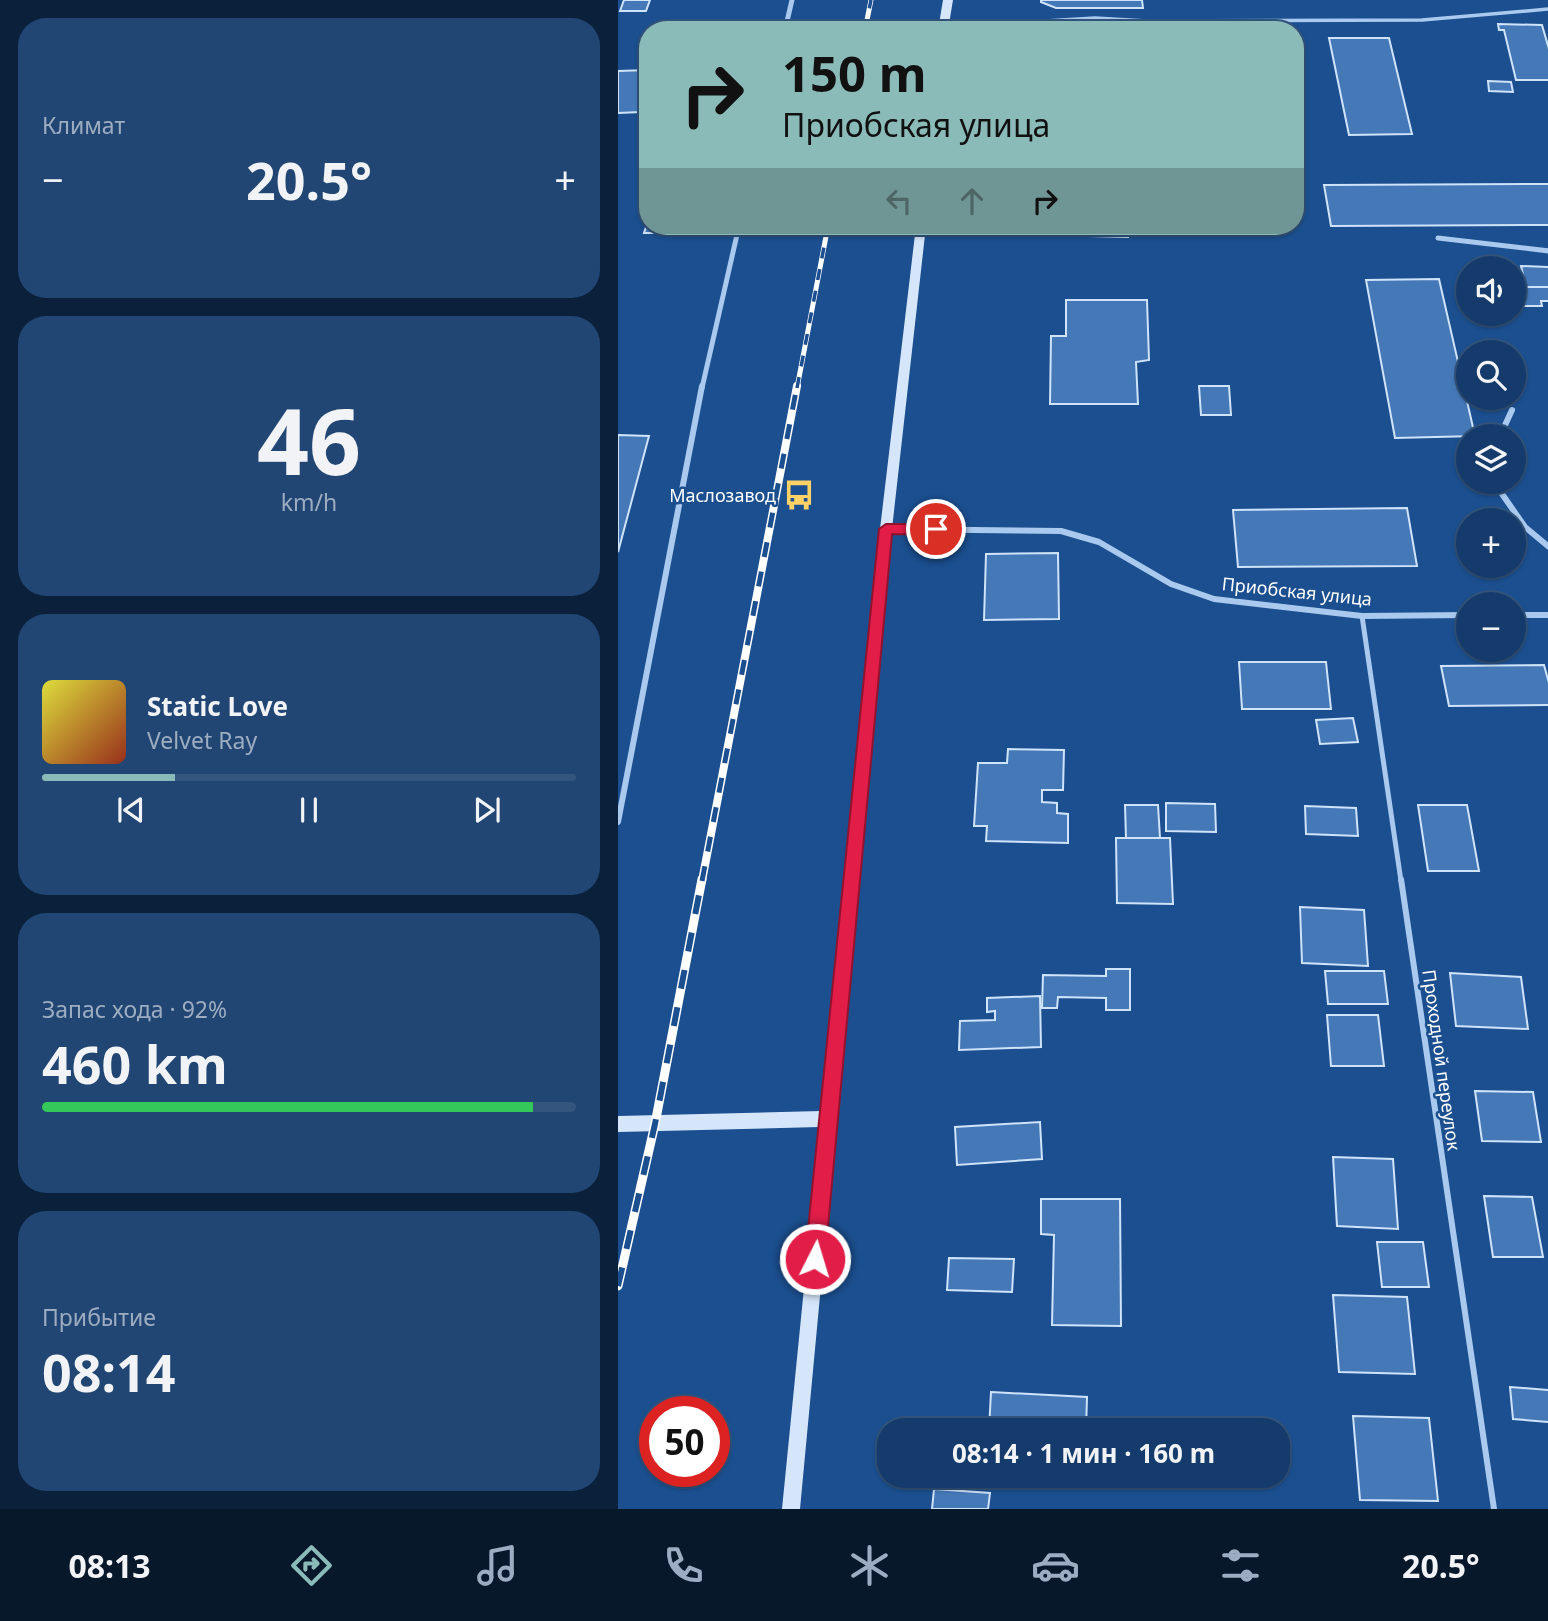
<!DOCTYPE html>
<html lang="ru">
<head>
<meta charset="utf-8">
<style>
	body { margin:0; font-family:"Noto Sans",sans-serif; background:#214673; color:#f1f3f6; height:100vh; display:flex; flex-direction:column; font-size:26px; white-space:nowrap }
	* { box-sizing:border-box; margin:0 }
	p { font-size:23px; color:#9dadc1 }
	.icon { flex:none; width:38px; height:38px; fill:none; stroke:currentColor; stroke-width:2; stroke-linecap:round; stroke-linejoin:round }
	.map { position:relative; flex:1; overflow:hidden }
	.side { display:flex; flex-direction:column; gap:18px; padding:18px; background:#0b203b; width:618px }
	.side>* { flex:none }
	.top-card { position:absolute; left:21px; top:21px; width:665px; height:214px; border-radius:28px; box-shadow:0 2px 5px #0004,0 0 0 2px #33557e; background:#8bbbb9; color:#111; overflow:hidden }
	.tools { position:absolute; left:838px; top:256px; display:grid; gap:14px }
	.tools a { display:grid; place-items:center; width:70px; height:70px; border-radius:50%; background:#143b6b; box-shadow:0 2px 5px #0004,0 0 0 2px #33557e; font-size:35px }
	.speed { position:absolute; left:21px; top:1396px; display:flex; gap:14px; font-size:35px; font-weight:700; text-align:center }
	.speed>* { display:grid; place-content:center; width:91px; height:91px; border-radius:50%; background:#143b6b; box-shadow:0 2px 5px #0004,0 0 0 2px #33557e; line-height:1 }
	.speed .limit { border:10px solid #d22; background:#fff; color:#111 }
	.pin { position:absolute; display:grid; place-items:center; width:60px; height:60px; color:#fff; margin:-30px; border:4px solid #fff; border-radius:50%; box-shadow:0 2px 7px #0007 }
	.me { position:absolute; width:77px; margin:-38px; rotate:5deg; stroke-linejoin:round; filter:drop-shadow(0 0 5px #0008) }
	.turn { display:flex; align-items:center; gap:24px; height:147px; padding:0 28px; font-size:32px }
	.turn .icon { width:91px; height:91px; stroke-width:2.5 }
	.turn b { display:block; font-size:49px; line-height:60px }
	.lanes { display:flex; align-items:center; height:66px; padding:0 28px; background:#0003; justify-content:center; gap:35px; direction:ltr }
	.lanes .off { opacity:.35 }
	.big { font-size:52px; font-weight:700; line-height:1.1 }
	.side .card { flex:1; display:flex; flex-direction:column; justify-content:center; gap:10px; min-width:0; padding:0 24px; border-radius:28px; background:#214673 }
	.side .dial { align-items:center; gap:0 }
	.dial b { font-size:91px; line-height:1 }
	.song { display:flex; align-items:center; gap:21px }
	.cover { width:84px; height:84px; border-radius:10px; background:linear-gradient(135deg,hsl(60 70% 55%),hsl(10 70% 35%)) }
	.played { height:7px; border-radius:4px; background:linear-gradient(90deg,#8bbbb9 25%,#33557e 25%) }
	.keys { display:flex; justify-content:space-around; direction:ltr }
	.heat { display:flex; justify-content:space-between; align-items:center; font-size:38px; direction:ltr }
	.charge { height:10px; border-radius:5px; background:linear-gradient(90deg,#34c759 92%,#33557e 0) }
	.trip { position:absolute; left:259px; top:1418px; width:413px; height:70px; border-radius:28px; background:#143b6b; box-shadow:0 2px 5px #0004,0 0 0 2px #33557e; font-weight:700; line-height:70px; text-align:center }
	.menu { display:flex; height:112px; justify-content:space-around; align-items:center; background:#08182b; color:#9dadc1 }
	.menu .icon { width:49px; height:49px }
	.menu .selected { color:#8bbbb9 }
	.menu b { font-size:32px; color:#f1f3f6 }
	main { display:flex; flex:1; min-height:0 }
	.map>svg:first-child { display:block }
	.building { fill:#4478b7; stroke:#cfe3fa; stroke-width:2 }
	.lines { fill:none; stroke-linecap:round; stroke-linejoin:round }
	.lane-far2 { stroke:#a9c9ee; stroke-width:3.5 }
	.lane-far1 { stroke:#a9c9ee; stroke-width:5 }
	.lane { stroke:#a9c9ee; stroke-width:6 }
	.street-far1 { stroke:#a9c9ee; stroke-width:5 }
	.street { stroke:#a9c9ee; stroke-width:6 }
	.secondary { fill:#d6e6fa; fill-rule:evenodd }
	.rail-far2-casing { stroke:#fff; stroke-width:5 }
	.rail-far1-casing { stroke:#fff; stroke-width:8 }
	.rail-casing { stroke:#fff; stroke-width:9 }
	.rail-far2 { stroke:#1b4f8f; stroke-width:3.5; stroke-dasharray:11; stroke-linecap:butt }
	.rail-far1 { stroke:#1b4f8f; stroke-width:5; stroke-dasharray:15; stroke-linecap:butt }
	.rail { stroke:#1b4f8f; stroke-width:6; stroke-dasharray:19; stroke-linecap:butt }
	.route { fill:#e11d48; stroke:#92132f; stroke-width:2 }
	.labels { text-anchor:middle; dominant-baseline:central; stroke-width:5; stroke-linejoin:round; paint-order:stroke }
	.poi-label { font-size:18px; fill:#fff; stroke:#1b4f8f; text-anchor:end }
	.street-label { font-size:18px; fill:#fff; stroke:#1b4f8f }
</style>
</head>
<body>
<main>
<section class="side">
<div class="card"><p>Климат</p>
<div class="heat"><a>−</a><b class="big">20.5°</b><a>+</a></div>
</div>
<div class="card dial"><b>46</b><p>km/h</p></div>
<div class="card">
<div class="song"><i class="cover"></i><div><b>Static Love</b><p>Velvet Ray</p></div></div>
<div class="played"></div>
<div class="keys"><svg class="icon" aria-label="previous" viewBox="0 0 24 24"><path d="M18 5L8 12l10 7zM5 5v14"/></svg><svg class="icon" aria-label="pause" viewBox="0 0 24 24"><path d="M8 5v14M16 5v14"/></svg><svg class="icon" aria-label="next" viewBox="0 0 24 24"><path d="M6 5l10 7-10 7zM19 5v14"/></svg></div>
</div>
<div class="card"><p>Запас хода · 92%</p><b class="big">460 km</b><div class="charge"></div></div>
<div class="card"><p>Прибытие</p><b class="big">08:14</b></div>
</section>
<div class="map">
<svg width="931" height="1509" viewBox="0 0 931 1509">
	<rect width="100%" height="100%" fill="#1b4f8f"/>
	<g class="building">
		<path d="M6 0H32L28 11H2Z"/>
		<path d="M423 0H524L525 8H438L423 2Z"/>
		<path d="M880 24 924 25 931 49V80H898L886 30H881Z"/>
		<path d="M711 38H771L794 134 731 135Z"/>
		<path d="M30 70 22 112 0 113V71Z"/>
		<path d="M870 81 893 82 895 92 871 91Z"/>
		<path d="M931 184V225L713 226 706 185Z"/>
		<path d="M30 221V226H71L69 233H26Z"/>
		<path d="M430 226H511L510 237 430 235Z"/>
		<rect x="554" y="226" width="39" height="9"/>
		<path d="M903 266 931 267V287H908Z"/>
		<path d="M821 279 857 436 777 438 748 280Z"/>
		<path d="M896 287H931V301H923L924 306H899Z"/>
		<path d="M448 300H529L531 360 518 362 520 404H432L433 336H448Z"/>
		<path d="M581 386H611L613 415H583Z"/>
		<path d="M0 435 31 436 0 552Z"/>
		<path d="M789 508 799 566 620 567 615 510Z"/>
		<path d="M440 553 441 619 366 620 368 554Z"/>
		<path d="M621 662H708L713 709H624Z"/>
		<path d="M926 665 931 683V705L831 706 823 666Z"/>
		<path d="M735 718 740 742 702 744 698 720Z"/>
		<path d="M390 749 446 750 445 790H424V802L439 803V813L450 814V843L368 841 369 826H356L360 763H389Z"/>
		<path d="M548 803 597 804 598 832 548 831Z"/>
		<path d="M507 805H540L542 838H508Z"/>
		<path d="M800 805H849L861 871H810Z"/>
		<path d="M687 806 738 808 740 836 688 834Z"/>
		<path d="M498 838H552L555 904 499 903Z"/>
		<path d="M682 907 746 910 750 966 684 963Z"/>
		<path d="M488 969H512V1010H488V998L440 997 439 1008H424L425 975 488 976Z"/>
		<path d="M707 971H766L770 1004H710Z"/>
		<path d="M832 973 903 977 910 1029 838 1026Z"/>
		<path d="M422 996 423 1047 341 1050 342 1021 377 1020V1011L369 1012V998Z"/>
		<path d="M709 1015H760L766 1066H713Z"/>
		<path d="M857 1091 915 1092 923 1142 864 1141Z"/>
		<path d="M422 1122 424 1159 339 1165 337 1127Z"/>
		<path d="M715 1157 775 1159 780 1229 719 1226Z"/>
		<path d="M866 1196 914 1197 925 1257H875Z"/>
		<path d="M423 1199H502L503 1326 434 1325 436 1235 423 1234Z"/>
		<path d="M759 1242H805L811 1287H764Z"/>
		<path d="M331 1258 396 1259 394 1292 329 1290Z"/>
		<path d="M715 1295 789 1297 797 1374 721 1372Z"/>
		<path d="M892 1387 931 1390V1422L895 1419Z"/>
		<path d="M373 1392 469 1397 468 1430H371Z"/>
		<path d="M735 1416 811 1418 820 1501 742 1500Z"/>
		<path d="M430 1475H466V1482L430 1481Z"/>
		<path d="M316 1489 372 1493 370 1509H314Z"/>
	</g>
	<g class="lines">
		<path class="lane-far2" d="M325 27 477 18 529 21 804 20 931 9"/>
		<path class="lane-far1" d="M744 616 783 881"/>
		<path class="lane" d="M783 879 876 1509"/>
		<g class="street-far1">
			<path d="M167 30 174 0"/>
			<path d="M820 238 931 251"/>
			<path d="M84 388 121 226"/>
		</g>
		<g class="street">
			<path d="M882 436 894 410"/>
			<path d="M875 481 907 527 931 547"/>
			<path d="M268 529 443 531 481 542 553 584 596 599 744 616 850 615"/>
			<path d="M896 615H931"/>
			<path d="M0 822 84 386"/>
		</g>
		<g class="secondary">
			<path d="M325 0H335L330 30H320Z"/>
			<path d="M298 226H308L274 529 182 1509H164L202 1127 0 1132V1116L203 1111 262 529Z"/>
		</g>
		<g class="rail-far2-casing">
			<g id="rail-far2">
				<path d="M247 30 253 0"/>
				<path d="M179 388 210 226"/>
			</g>
		</g>
		<g class="rail-far1-casing">
			<path id="rail-far1" d="M84 881 179 386"/>
		</g>
		<g class="rail-casing">
			<path id="rail" d="M0 1286 37 1124 84 879"/>
		</g>
		<use href="#rail-far2" class="rail-far2"/>
		<use href="#rail-far1" class="rail-far1"/>
		<use href="#rail" class="rail"/>
	</g>
	<path class="route" d="M268 524H318L325 529 318 535 274 534 207 1259 204 1266 197 1268 190 1266 187 1259 261 529Z"/>
	<defs>
		<g id="bus-bare" transform="scale(2.415)"><path d="M-5-6H5V4H4V6H2V4H-2V6H-4V4H-5ZM-3.5-4V0h7V-4ZM-3.5 1.2v1.5H-2V1.2ZM2 1.2v1.5H3.5V1.2Z" fill="#ffd166" stroke="#1b4f8f" stroke-width="2.5" paint-order="stroke"/></g>
	</defs>
	<g fill-rule="evenodd">
		<use href="#bus-bare" x="181" y="495"/>
	</g>
	<g class="labels">
		<g class="poi-label">
			<text x="158" y="495">Маслозавод</text>
		</g>
		<g class="street-label">
			<text transform="translate(679 591) rotate(6)">Приобская улица</text>
			<text transform="translate(824 1060) rotate(82)">Проходной переулок</text>
		</g>
	</g>
</svg>
<div class="tools">
<a><svg class="icon" aria-label="sound" viewBox="0 0 24 24"><path d="M4 9h4l5-4v14l-5-4H4zM17 9q2 3 0 6"/></svg></a>
<a><svg class="icon" aria-label="search" viewBox="0 0 24 24"><circle cx="10" cy="10" r="6"/><path d="M15 15l6 6"/></svg></a>
<a><svg class="icon" aria-label="layers" viewBox="0 0 24 24"><path d="M12 4l9 5-9 5-9-5zM3 14l9 5 9-5"/></svg></a>
<a>+</a>
<a>−</a>
</div>
<div class="speed"><div class="limit">50</div></div>
<div class="pin" style="left:318px;top:529px;background:#d93025"><svg class="icon" aria-label="arrive" viewBox="0 0 24 24"><path d="M6 21V4h12l-3 4 3 4H6"/></svg></div>
<svg class="me" style="left:197px;top:1259px" viewBox="-20 -20 40 40"><circle r="17" fill="#e11d48" stroke="#fff" stroke-width="3"/><path d="M0-11L8 9 0 5-8 9z" fill="#fff"/></svg>
<div class="trip">08:14 · 1 мин · 160 m</div>
<div class="top-card">
<div class="turn"><svg class="icon" aria-label="right" viewBox="0 0 24 24"><path d="M7 20v-9h11M14 6l5 5-5 5"/></svg><div><b>150 m</b>Приобская улица</div></div>
<div class="lanes"><svg class="icon off" aria-label="left" viewBox="0 0 24 24"><path d="M17 20v-9H6M10 6l-5 5 5 5"/></svg><svg class="icon off" aria-label="ahead" viewBox="0 0 24 24"><path d="M12 20V5M6 11l6-6 6 6"/></svg><svg class="icon" aria-label="right" viewBox="0 0 24 24"><path d="M7 20v-9h11M14 6l5 5-5 5"/></svg></div>
</div>
</div>
</main>
<nav class="menu">
<b>08:13</b>
<svg class="icon selected" aria-label="directions" viewBox="0 0 24 24"><path d="M12 3l9 9-9 9-9-9zM9 14v-3h6M13 9l2 2-2 2"/></svg>
<svg class="icon" aria-label="music" viewBox="0 0 24 24"><path d="M9 18V5l10-2v13"/><circle cx="6" cy="18" r="3"/><circle cx="16" cy="16" r="3"/></svg>
<svg class="icon" aria-label="phone" viewBox="0 0 24 24"><path d="M5 4h4l2 5-3 2q2 4 5 5l2-3 5 2v4C11 20 4 13 5 4z"/></svg>
<svg class="icon" aria-label="climate" viewBox="0 0 24 24"><path d="M12 3v18M4 7l16 10M4 17L20 7"/></svg>
<svg class="icon" aria-label="car" viewBox="0 0 24 24"><path d="M5 17H2v-5l4-1 3-4h7l3 4 3 1v5h-3M9 17h6M6 11h13"/><circle cx="7" cy="17" r="2"/><circle cx="17" cy="17" r="2"/></svg>
<svg class="icon" aria-label="filters" viewBox="0 0 24 24"><path d="M4 7h16M4 17h16"/><circle cx="9" cy="7" r="2"/><circle cx="15" cy="17" r="2"/></svg>
<b>20.5°</b>
</nav>
</body>
</html>
